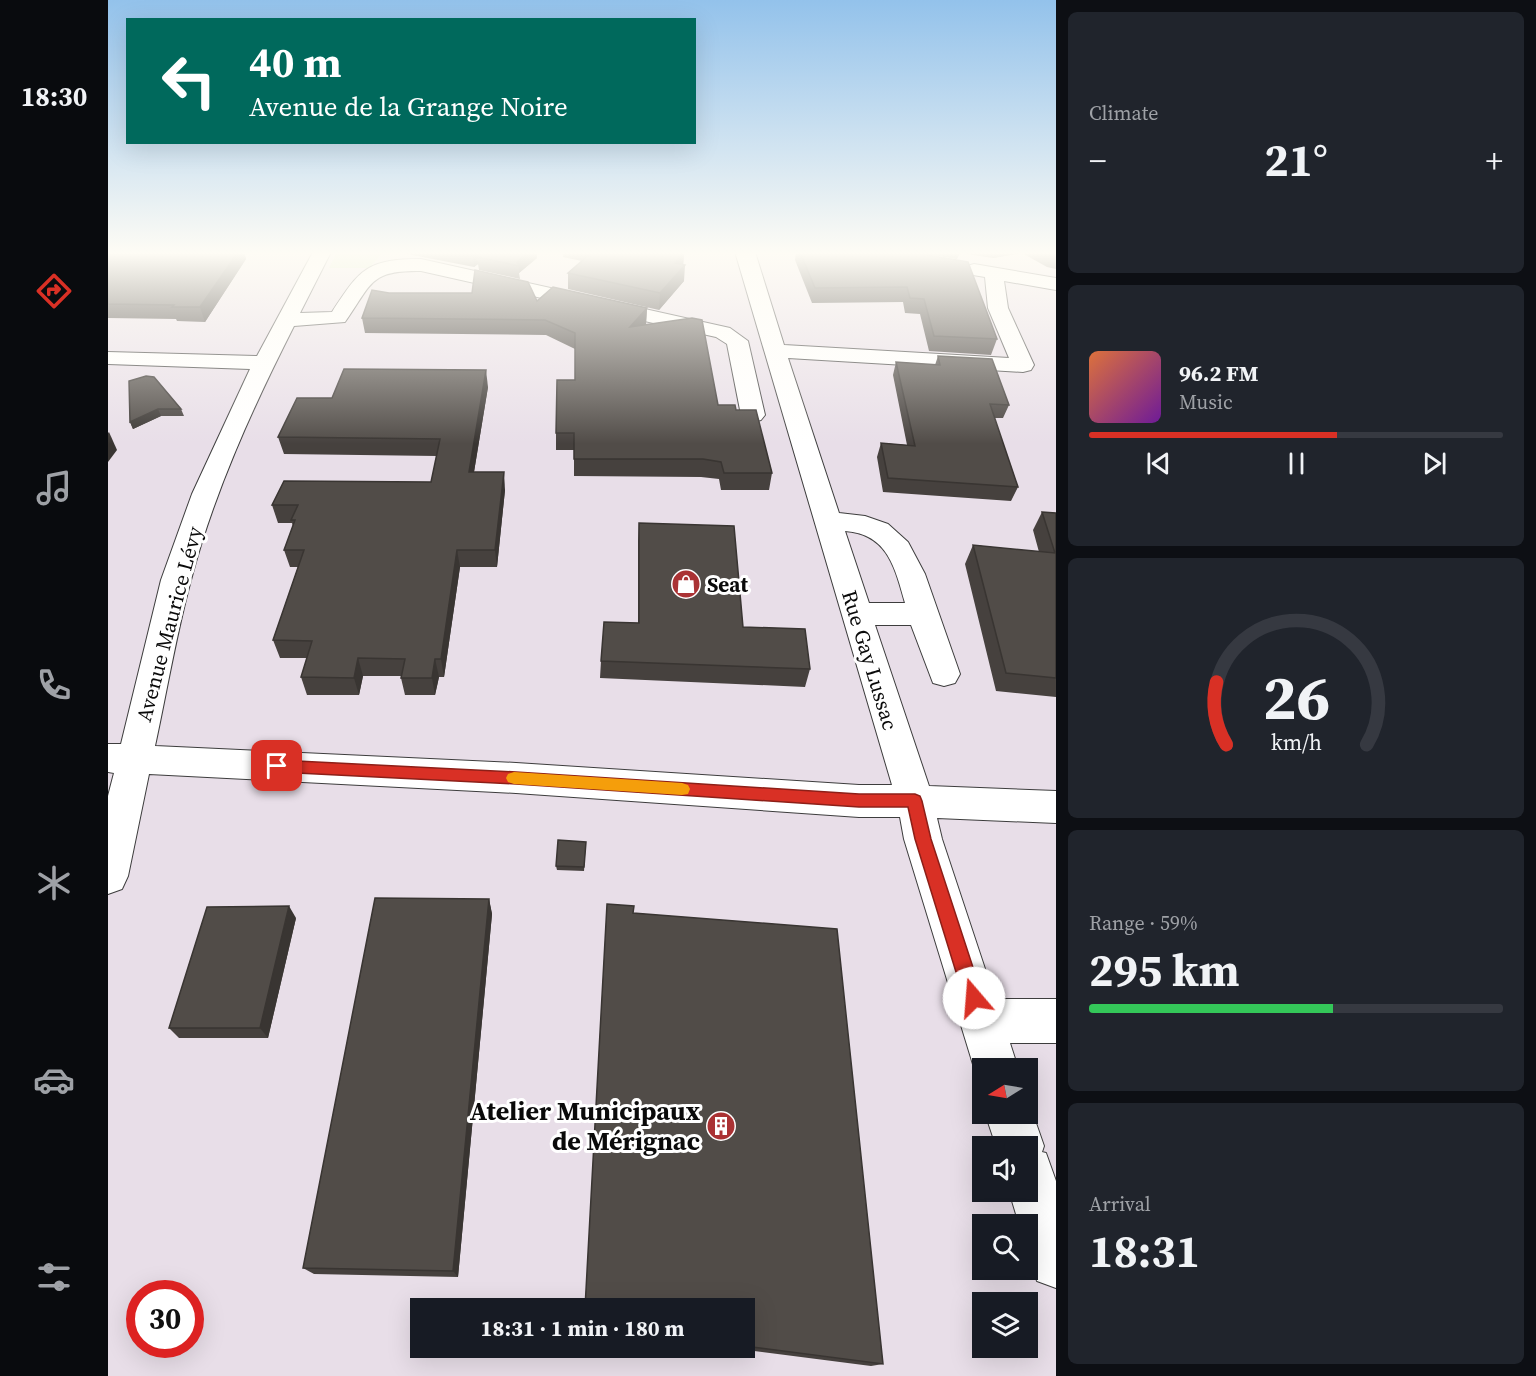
<!DOCTYPE html>
<html lang="en">
<head>
<meta charset="utf-8">
<style>
	body { margin:0; font-family:"Source Serif 4",serif; background:#20242c; color:#f1f3f6; height:100vh; display:flex; flex-direction:column; font-size:22px; white-space:nowrap }
	* { box-sizing:border-box; margin:0 }
	p { font-size:20px; color:#9ea1a6 }
	.icon { flex:none; width:33px; height:33px; fill:none; stroke:currentColor; stroke-width:2; stroke-linecap:round; stroke-linejoin:round }
	.map { position:relative; flex:1; overflow:hidden }
	.sheet { display:flex; flex-direction:column; gap:12px; padding:12px; background:#0d0f14; width:480px }
	.sheet>* { flex:none }
	.guide { position:absolute; left:18px; top:18px; width:570px; height:126px; border-radius:0px; box-shadow:0 6px 24px #0002; background:#00695c; color:#fff; overflow:hidden }
	.needle { width:39px; rotate:259deg }
	.tools { position:absolute; left:864px; top:1058px; display:grid; gap:12px }
	.tools a { display:grid; place-items:center; width:66px; height:66px; border-radius:0px; background:#171b24; box-shadow:0 6px 24px #0002; font-size:30px }
	.speed { position:absolute; left:18px; top:1280px; display:flex; gap:12px; font-size:30px; font-weight:700; text-align:center }
	.speed>* { display:grid; place-content:center; width:78px; height:78px; border-radius:50%; background:#171b24; box-shadow:0 6px 24px #0002; line-height:1 }
	.speed .limit { border:9px solid #d22; background:#fff; color:#111 }
	.pin { position:absolute; display:grid; place-items:center; width:51px; height:51px; color:#fff; margin:-26px; border-radius:12px; box-shadow:0 3px 9px #0006 }
	.me { position:absolute; width:66px; margin:-33px; rotate:342deg; stroke-linejoin:round; filter:drop-shadow(0 0 4px #0008) }
	.turn { display:flex; align-items:center; gap:21px; height:126px; padding:0 24px; font-size:27px }
	.turn .icon { width:78px; height:78px; stroke-width:2.5 }
	.turn b { display:block; font-size:42px; line-height:51px }
	.big { font-size:45px; font-weight:700; line-height:1.1 }
	.sheet .widget { flex:1; display:flex; flex-direction:column; justify-content:center; gap:9px; min-width:0; padding:0 21px; border-radius:9px; background:#20242c }
	.sheet .dial { align-items:center; gap:0 }
	.dial svg { height:156px; overflow:visible; fill:none; stroke:#363941; stroke-width:7; stroke-linecap:round; text-anchor:middle }
	.dial text { fill:#f1f3f6; stroke:none }
	.song { display:flex; align-items:center; gap:18px }
	.cover { width:72px; height:72px; border-radius:9px; background:linear-gradient(135deg,hsl(20 70% 55%),hsl(280 70% 35%)) }
	.played { height:6px; border-radius:3px; background:linear-gradient(90deg,#d93025 60%,#363941 60%) }
	.keys { display:flex; justify-content:space-around; direction:ltr }
	.heat { display:flex; justify-content:space-between; align-items:center; font-size:33px; direction:ltr }
	.charge { height:9px; border-radius:4px; background:linear-gradient(90deg,#34c759 59%,#363941 0) }
	.trip { position:absolute; left:302px; top:1298px; width:345px; height:60px; border-radius:0px; background:#171b24; box-shadow:0 6px 24px #0002; font-weight:700; line-height:60px; text-align:center }
	main { display:flex; flex:1; min-height:0 }
	.tab-bar { display:flex; flex-direction:column; width:108px; justify-content:space-around; align-items:center; background:#090b0e; color:#9ea1a6 }
	.tab-bar .icon { width:42px; height:42px }
	.tab-bar .current { color:#d93025 }
	.tab-bar b { font-size:27px; color:#f1f3f6 }
	.map>svg:first-child { display:block }
	.industrial { fill:#e8dee8; fill-rule:evenodd }
	.green { fill:#cce3b7 }
	.lines { fill:none; stroke-linecap:round; stroke-linejoin:round }
	.minor-casing { stroke:#3d3d3d; stroke-width:2 }
	.minor { fill:#fff; fill-rule:evenodd }
	.wall { fill:#46413e }
	.shaded-wall { fill:#393532 }
	.building { fill:#514c48; stroke:#393532; stroke-width:1.5 }
	.route { fill:#d93025; stroke:#8d1f18; stroke-width:1.5 }
	.slow { fill:#f59e0b }
	.labels { text-anchor:middle; dominant-baseline:central; stroke-width:6; stroke-linejoin:round; paint-order:stroke }
	.poi-label { font-size:21px; font-weight:bold; fill:#0a0a0a; stroke:#fff; text-anchor:start }
	.street-label { font-size:21px; fill:#0a0a0a; stroke:#fff }
	.near-poi-label { font-size:26px; font-weight:bold; fill:#0a0a0a; stroke:#fff; text-anchor:end }
</style>
</head>
<body>
<main>
<nav class="tab-bar">
<b>18:30</b>
<svg class="icon current" aria-label="directions" viewBox="0 0 24 24"><path d="M12 3l9 9-9 9-9-9zM9 14v-3h6M13 9l2 2-2 2"/></svg>
<svg class="icon" aria-label="music" viewBox="0 0 24 24"><path d="M9 18V5l10-2v13"/><circle cx="6" cy="18" r="3"/><circle cx="16" cy="16" r="3"/></svg>
<svg class="icon" aria-label="phone" viewBox="0 0 24 24"><path d="M5 4h4l2 5-3 2q2 4 5 5l2-3 5 2v4C11 20 4 13 5 4z"/></svg>
<svg class="icon" aria-label="climate" viewBox="0 0 24 24"><path d="M12 3v18M4 7l16 10M4 17L20 7"/></svg>
<svg class="icon" aria-label="car" viewBox="0 0 24 24"><path d="M5 17H2v-5l4-1 3-4h7l3 4 3 1v5h-3M9 17h6M6 11h13"/><circle cx="7" cy="17" r="2"/><circle cx="17" cy="17" r="2"/></svg>
<svg class="icon" aria-label="filters" viewBox="0 0 24 24"><path d="M4 7h16M4 17h16"/><circle cx="9" cy="7" r="2"/><circle cx="15" cy="17" r="2"/></svg>
</nav>
<div class="map">
<svg width="948" height="1376" viewBox="0 0 948 1376">
	<rect width="100%" height="100%" fill="#fdf9e9"/>
	<path class="industrial" d="M0 252H948V1376H0ZM874 1068H920V1113H874ZM874 1146H920V1191H874ZM874 1224H920V1269H874ZM32 1293H82V1344H32ZM874 1302H920V1347H874ZM312 1308H636V1347H312Z"/>
	<path class="green" d="M229 252H276L261 268H221Z"/>
	<g class="lines">
		<g class="minor-casing">
			<g id="minor">
				<path d="M205 252H223L192 313 224 312C252 269 259 259 313 259L622 328 640 341 657 415 653 420 645 422 637 420 633 415 619 344 608 337 313 271C261 270 264 284 237 322L186 326C145 407 106 492 83 580 68 635 59 691 47 746L408 763 751 785H784L628 255 629 252H647L676 345 901 358 880 308 877 277 859 274 857 270 859 266 866 264 948 278V290L896 281 900 308 926 365 923 370 915 372 680 358 731 513 757 516 780 524 800 542 817 574 852 674 847 683 836 686 825 683 803 625H767L821 786 948 791V823L829 818 834 839 887 999H948V1043H902L910 1068H874V1086L871 1084 796 839 792 817H751L408 793 41 774 20 876 14 889 0 894V796L6 773 0 772V744H13L53 580 84 494 142 369 0 364V352L149 356ZM737 531C780 534 787 568 797 603H761Z"/>
				<path d="M920 1100 936 1146 934 1152 938 1153 948 1181V1288L929 1281 920 1255V1224H911L901 1191H920V1146H888L877 1113H920Z"/>
			</g>
		</g>
		<use href="#minor" class="minor"/>
	</g>
	<g class="wall">
		<path d="M0 252H136L138 259 97 322 69 321 68 319 0 318Z"/>
		<path d="M289 252H429V258L411 273 412 279 371 270 370 264 366 267Z"/>
		<path d="M455 252H572V253L576 254 575 265 576 281 551 310 460 289V273L474 261 455 257Z"/>
		<path d="M688 252H802L889 339 883 355 821 351 812 314 797 313 795 302 704 303 687 260Z"/>
		<path d="M804 252H948V269L939 267 914 253 885 258 852 253 849 259Z"/>
		<path d="M281 293H364L429 301 539 308 538 324 537 325 610 405 628 410 664 473 661 490H613L611 479 593 477 466 476V450H448V433L467 380V349L438 335 257 333 254 318Z"/>
		<path d="M830 356 901 405 895 418H886L910 487 903 501 775 492 769 457 773 443 799 445 785 375 788 362 827 365Z"/>
		<path d="M46 377 73 409 76 416H53L25 429 22 422Z"/>
		<path d="M380 387 366 472 397 490 389 567H352L336 677H331L327 695H297L293 678V676H255L251 695H199L193 677 199 658H172L165 640 190 567H182L176 550 185 526 184 523H170L164 505 323 482 329 456 176 454 170 437 224 398Z"/>
		<path d="M934 512 948 513V697L888 691 857 564 865 545 931 552 925 530Z"/>
		<path d="M531 523 635 627 702 669 697 687 492 678 493 661 530 623V541Z"/>
		<path d="M478 842 476 871 449 870 448 866Z"/>
		<path d="M381 899 384 914 350 1277 206 1274 195 1268Z"/>
		<path d="M525 913 775 1364 763 1366 615 1347H636V1308H477Z"/>
		<path d="M188 918 160 1038H71L61 1028Z"/>
	</g>
	<g class="shaded-wall">
		<path d="M130 252H136L138 259 97 322 92 307Z"/>
		<path d="M369 252H370L369 257 370 264 366 267 365 255Z"/>
		<path d="M421 252H429V258L411 273V266L409 262Z"/>
		<path d="M887 252H915L914 253 885 258Z"/>
		<path d="M576 254 575 268 577 265 576 281 551 310 552 293 567 263Z"/>
		<path d="M539 308 538 324 521 343 522 327Z"/>
		<path d="M378 370 380 387 363 490 361 472Z"/>
		<path d="M50 409 53 416 25 429 22 422Z"/>
		<path d="M1 432 9 450 0 462V433Z"/>
		<path d="M396 472 397 490 389 567 387 550Z"/>
		<path d="M349 550 352 567 336 677 333 659Z"/>
		<path d="M250 658 255 676 251 695 246 678Z"/>
		<path d="M327 659 331 677 327 695 324 678Z"/>
		<path d="M381 899 384 914 350 1277 345 1271Z"/>
		<path d="M181 906 188 918 160 1038 152 1028Z"/>
	</g>
	<g class="building">
		<path d="M0 252H130L92 307H64L66 305 0 304Z"/>
		<path d="M349 252H369L365 255Z"/>
		<path d="M370 252H421L409 262 411 266 369 257Z"/>
		<path d="M484 252H565L576 254 567 263 577 265 552 293 460 273Z"/>
		<path d="M692 252H802L860 262 889 339 826 336 816 299 802 298 799 287 707 288Z"/>
		<path d="M936 252H948V257L943 256Z"/>
		<path d="M367 270 420 282 429 301 445 287 539 308 522 327 584 318 594 320 610 405H627L628 410H648L664 473H616L613 462 595 459H466V433H448L449 380H467V333L437 320 254 318 264 290 281 293H364Z"/>
		<path d="M830 356 884 359 901 405 882 404 910 487 780 478 773 443 807 446 788 362 832 365Z"/>
		<path d="M236 369 378 370 361 472H396L387 550H349L333 659H327L324 678H293L297 659 250 658 246 678 193 677 204 641 165 640 196 550H176L187 520H183L190 505H164L176 481 323 482 332 439 170 437 189 398H224Z"/>
		<path d="M38 376 46 377 73 409H50L22 422 21 381Z"/>
		<path d="M934 512 948 513V678L898 673 865 545 947 553Z"/>
		<path d="M531 523 626 526 635 627 697 629 702 669 493 661 496 622 531 623Z"/>
		<path d="M450 840 478 842 476 867 448 866Z"/>
		<path d="M267 898 381 899 345 1271 195 1268Z"/>
		<path d="M499 904 526 906 525 913 729 929 775 1364 636 1346V1308H477Z"/>
		<path d="M181 906 152 1028H61L99 907Z"/>
	</g>
	<linearGradient id="sky" x2="0" y2="1"><stop stop-color="#93c2eb"/><stop offset="0.57" stop-color="#fefcf5"/><stop offset="1" stop-color="#fefcf5" stop-opacity="0"/></linearGradient>
	<rect width="948" height="444" fill="url(#sky)"/>
	<path class="route" d="M169 760 408 772 751 794H807L812 796 814 801 823 839 875 998 872 1005 866 1007 859 1005 856 998 807 839 800 807H751L408 784 169 772 164 770 162 766 164 762Z"/>
	<path class="slow" d="M406 772 574 783 580 785 582 789 580 794 574 795 406 784 400 782 398 778 400 774Z"/>
	<defs>
		<g id="shop-disc" transform="scale(1.5)"><circle r="9.5" fill="#aa3234" stroke="#fff"/><path d="M-5-2.5h2.3a2.7 3.5 0 0 1 5.4 0H5L5.5 6h-11ZM-1.5-2.5h3a1.5 2.3 0 0 0-3 0Z" fill="#fff"/></g>
		<g id="building-disc" transform="scale(1.5)"><circle r="9.5" fill="#aa3234" stroke="#fff"/><path d="M-4-6H4V6H1V3H-1V6H-4ZM-2.5-4.3h1.7v1.8h-1.7ZM.8-4.3h1.7v1.8H.8ZM-2.5-1h1.7V.8h-1.7ZM.8-1h1.7V.8H.8Z" fill="#fff"/></g>
	</defs>
	<g fill-rule="evenodd">
		<use href="#shop-disc" x="578" y="584"/>
		<use href="#building-disc" x="613" y="1126"/>
	</g>
	<g class="labels">
		<g class="poi-label">
			<text x="599" y="584">Seat</text>
		</g>
		<g class="street-label">
			<text transform="translate(61 624) rotate(-75)">Avenue Maurice Lévy</text>
			<text transform="translate(762 660) rotate(73)">Rue Gay Lussac</text>
		</g>
		<g class="near-poi-label">
			<text x="592" y="1111">Atelier Municipaux<tspan x="592" dy="30">de Mérignac</tspan></text>
		</g>
	</g>
</svg>
<div class="tools">
<a><svg class="needle" viewBox="-14 -14 28 28"><path d="M0-13l5 13h-10z" fill="#e53935"/><path d="M0 13l5-13h-10z" fill="#9ea1a6"/></svg></a>
<a><svg class="icon" aria-label="sound" viewBox="0 0 24 24"><path d="M4 9h4l5-4v14l-5-4H4zM17 9q2 3 0 6"/></svg></a>
<a><svg class="icon" aria-label="search" viewBox="0 0 24 24"><circle cx="10" cy="10" r="6"/><path d="M15 15l6 6"/></svg></a>
<a><svg class="icon" aria-label="layers" viewBox="0 0 24 24"><path d="M12 4l9 5-9 5-9-5zM3 14l9 5 9-5"/></svg></a>
</div>
<div class="speed"><div class="limit">30</div></div>
<div class="pin" style="left:169px;top:766px;background:#d93025"><svg class="icon" aria-label="arrive" viewBox="0 0 24 24"><path d="M6 21V4h12l-3 4 3 4H6"/></svg></div>
<svg class="me" style="left:866px;top:998px" viewBox="-20 -20 40 40"><circle r="19" fill="#fff"/><path d="M0-13L10 11 0 6-10 11z" fill="#d93025"/></svg>
<div class="trip">18:31 · 1 min · 180 m</div>
<div class="guide">
<div class="turn"><svg class="icon" aria-label="left" viewBox="0 0 24 24"><path d="M17 20v-9H6M10 6l-5 5 5 5"/></svg><div><b>40 m</b>Avenue de la Grange Noire</div></div>
</div>
</div>
<section class="sheet">
<div class="widget"><p>Climate</p>
<div class="heat"><a>−</a><b class="big">21°</b><a>+</a></div>
</div>
<div class="widget">
<div class="song"><i class="cover"></i><div><b>96.2 FM</b><p>Music</p></div></div>
<div class="played"></div>
<div class="keys"><svg class="icon" aria-label="previous" viewBox="0 0 24 24"><path d="M18 5L8 12l10 7zM5 5v14"/></svg><svg class="icon" aria-label="pause" viewBox="0 0 24 24"><path d="M8 5v14M16 5v14"/></svg><svg class="icon" aria-label="next" viewBox="0 0 24 24"><path d="M6 5l10 7-10 7zM19 5v14"/></svg></div>
</div>
<div class="widget dial"><svg viewBox="0 0 100 80">
<path d="M14 69A42 42 0 1 1 86 69"/>
<path d="M14 69A42 42 0 0 1 9 37" stroke="#d93025"/>
<text x="50" y="56" font-size="32" font-weight="700">26</text>
<text x="50" y="72" font-size="11">km/h</text>
</svg></div>
<div class="widget"><p>Range · 59%</p><b class="big">295 km</b><div class="charge"></div></div>
<div class="widget"><p>Arrival</p><b class="big">18:31</b></div>
</section>
</main>
</body>
</html>
